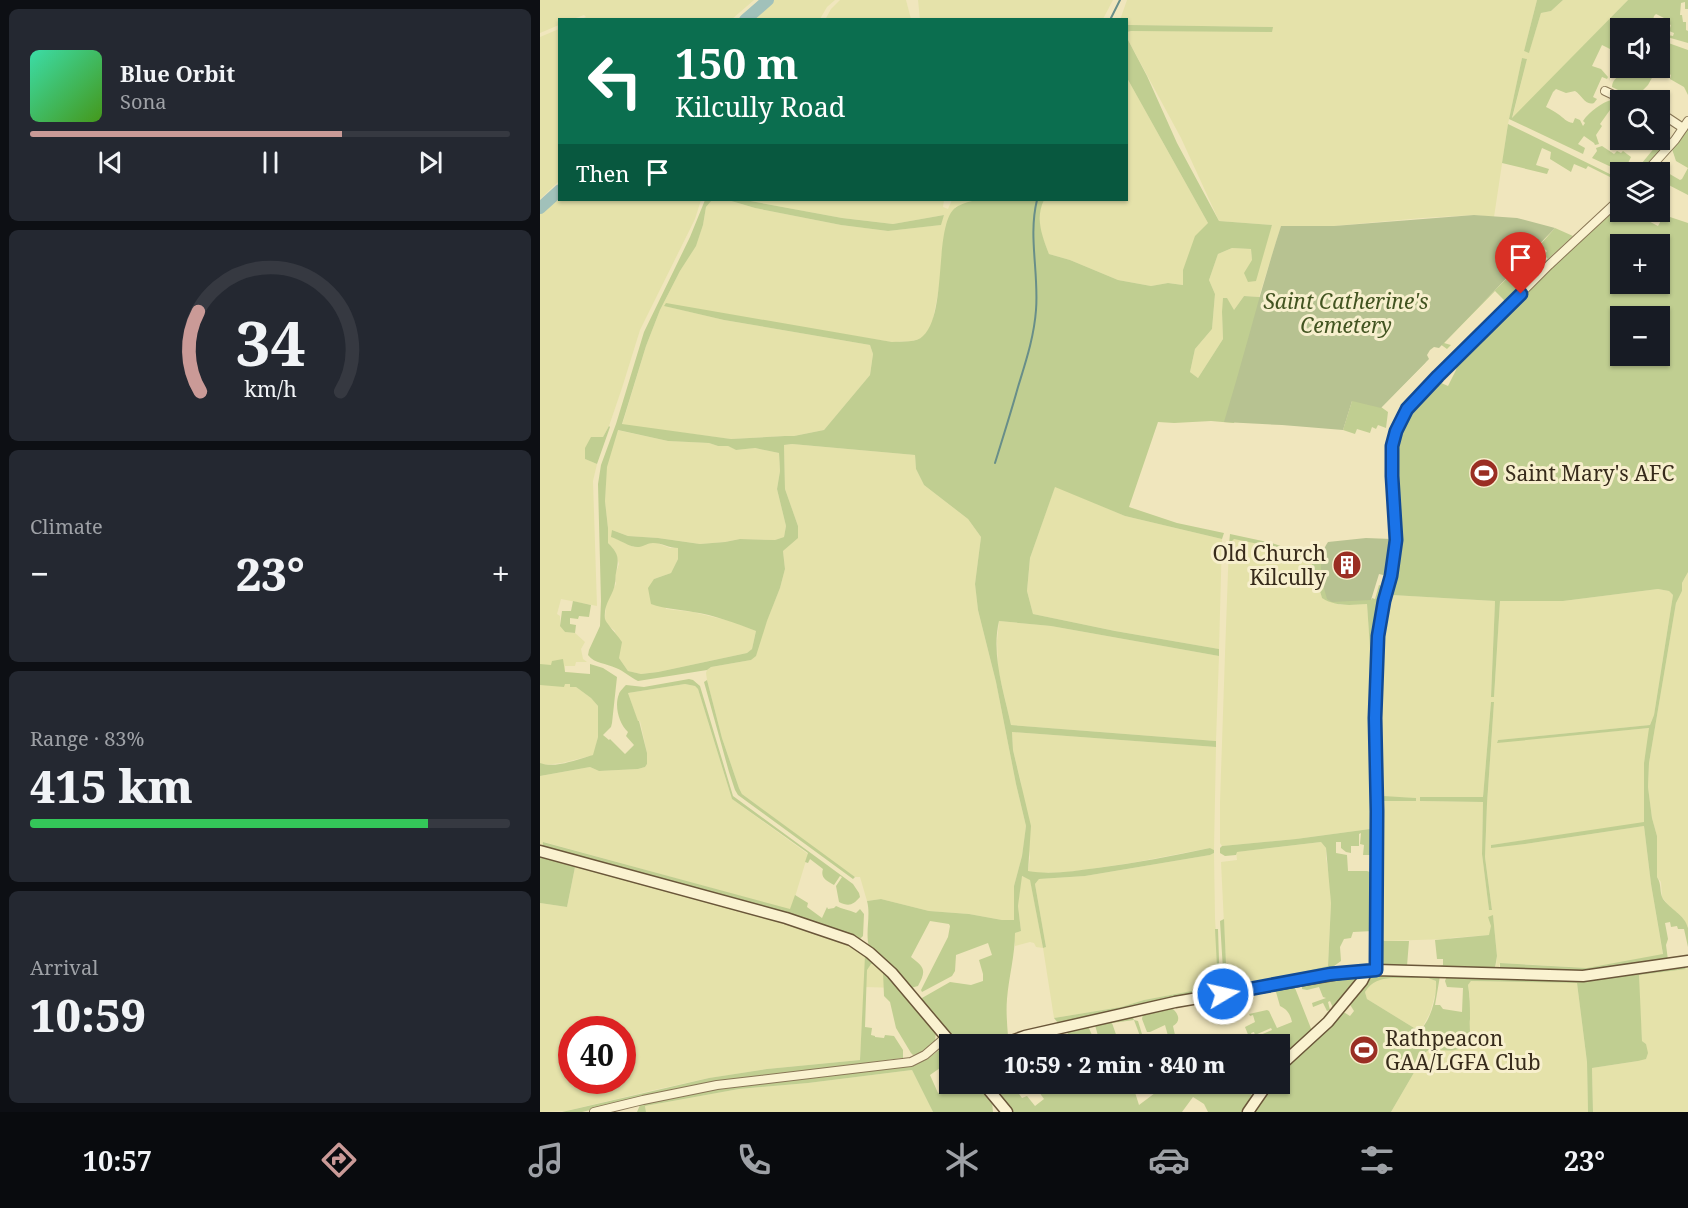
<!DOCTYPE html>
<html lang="en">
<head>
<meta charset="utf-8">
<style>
	body { margin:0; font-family:"Noto Serif",serif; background:#242831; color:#f1f3f6; height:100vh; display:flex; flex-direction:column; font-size:22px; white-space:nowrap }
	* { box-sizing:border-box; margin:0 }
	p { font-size:20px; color:#9ea1a6 }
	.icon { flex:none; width:33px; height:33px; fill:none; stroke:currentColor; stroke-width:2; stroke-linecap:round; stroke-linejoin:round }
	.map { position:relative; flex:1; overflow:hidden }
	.side { display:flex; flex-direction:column; gap:9px; padding:9px; background:#0d0f14; width:540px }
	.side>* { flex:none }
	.top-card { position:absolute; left:18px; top:18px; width:570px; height:183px; border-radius:0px; box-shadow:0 2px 4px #0004; background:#0b6e4f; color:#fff; overflow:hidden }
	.controls { position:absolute; left:1070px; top:18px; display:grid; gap:12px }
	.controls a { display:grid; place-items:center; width:60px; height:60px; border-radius:0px; background:#171b24; box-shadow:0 2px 4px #0004; font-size:30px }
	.speed { position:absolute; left:18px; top:1016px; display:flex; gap:12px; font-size:30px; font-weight:700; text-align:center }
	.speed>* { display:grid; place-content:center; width:78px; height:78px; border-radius:50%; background:#171b24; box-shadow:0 2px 4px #0004; line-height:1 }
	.speed .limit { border:9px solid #d22; background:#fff; color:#111 }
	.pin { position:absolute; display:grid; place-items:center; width:51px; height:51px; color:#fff; margin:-62px -26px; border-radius:50% 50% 50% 0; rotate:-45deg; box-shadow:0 0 6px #0007 }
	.pin .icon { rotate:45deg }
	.me { position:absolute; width:66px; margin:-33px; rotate:81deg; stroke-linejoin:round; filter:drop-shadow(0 0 4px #0008) }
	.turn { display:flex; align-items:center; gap:21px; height:126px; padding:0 18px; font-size:27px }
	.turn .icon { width:78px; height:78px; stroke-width:2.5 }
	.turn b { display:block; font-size:42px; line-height:51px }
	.then { display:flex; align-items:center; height:57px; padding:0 18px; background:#0003; gap:12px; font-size:22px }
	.big { font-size:45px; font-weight:800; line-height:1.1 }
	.side .widget { flex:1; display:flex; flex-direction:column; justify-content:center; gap:9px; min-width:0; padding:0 21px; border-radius:9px; background:#242831 }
	.side .dial { align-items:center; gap:0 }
	.dial svg { height:156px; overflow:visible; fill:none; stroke:#363941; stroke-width:7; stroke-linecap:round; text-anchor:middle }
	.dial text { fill:#f1f3f6; stroke:none }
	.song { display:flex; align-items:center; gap:18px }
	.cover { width:72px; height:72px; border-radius:9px; background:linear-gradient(135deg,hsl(160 70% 55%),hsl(100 70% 35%)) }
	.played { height:6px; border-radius:3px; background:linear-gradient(90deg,#ca9a97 65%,#363941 65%) }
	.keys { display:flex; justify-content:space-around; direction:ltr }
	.heat { display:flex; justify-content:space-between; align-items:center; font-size:33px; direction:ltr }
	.charge { height:9px; border-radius:4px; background:linear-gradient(90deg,#34c759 83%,#363941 0) }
	.trip { position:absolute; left:399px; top:1034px; width:351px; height:60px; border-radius:0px; background:#171b24; box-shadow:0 2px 4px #0004; font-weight:800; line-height:60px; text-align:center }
	.tab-bar { display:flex; height:96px; justify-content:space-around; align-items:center; background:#090b0e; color:#9ea1a6 }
	.tab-bar .icon { width:42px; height:42px }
	.tab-bar .selected { color:#ca9a97 }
	.tab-bar b { font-size:27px; color:#f1f3f6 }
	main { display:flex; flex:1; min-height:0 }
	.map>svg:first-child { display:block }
	.farmland { fill:#e5e2aa; fill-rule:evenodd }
	.green { fill:#c0ce91; fill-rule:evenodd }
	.cemetery { fill:#b7c291 }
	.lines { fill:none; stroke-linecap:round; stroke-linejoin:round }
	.stream { stroke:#688e89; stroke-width:2 }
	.river { stroke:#a1c1ba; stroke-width:12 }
	.street-casing { stroke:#887655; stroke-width:10 }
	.secondary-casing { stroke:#6a5639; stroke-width:13 }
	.street { stroke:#faf2d0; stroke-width:8 }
	.secondary { stroke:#faf2d0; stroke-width:10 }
	.route-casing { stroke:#114b97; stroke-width:15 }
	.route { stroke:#1a73e8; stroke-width:10 }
	.labels { text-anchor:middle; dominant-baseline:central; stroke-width:6; stroke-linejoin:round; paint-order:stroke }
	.park-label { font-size:21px; font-style:italic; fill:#425421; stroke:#f7efcd }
	.poi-label { font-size:21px; fill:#372b1b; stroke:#f7efcd; text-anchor:start }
</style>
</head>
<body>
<main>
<section class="side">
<div class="widget">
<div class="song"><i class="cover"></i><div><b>Blue Orbit</b><p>Sona</p></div></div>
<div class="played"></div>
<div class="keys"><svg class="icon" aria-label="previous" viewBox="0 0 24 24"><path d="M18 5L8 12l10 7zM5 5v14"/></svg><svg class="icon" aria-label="pause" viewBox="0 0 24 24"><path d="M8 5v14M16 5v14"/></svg><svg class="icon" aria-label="next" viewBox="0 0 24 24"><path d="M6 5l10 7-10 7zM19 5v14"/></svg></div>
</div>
<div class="widget dial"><svg viewBox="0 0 100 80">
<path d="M14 69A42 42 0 1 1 86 69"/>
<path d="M14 69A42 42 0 0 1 13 28" stroke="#ca9a97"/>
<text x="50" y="56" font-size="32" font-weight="700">34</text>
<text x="50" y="72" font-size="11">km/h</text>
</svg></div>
<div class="widget"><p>Climate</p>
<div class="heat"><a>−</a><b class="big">23°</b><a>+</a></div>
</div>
<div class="widget"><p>Range · 83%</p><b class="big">415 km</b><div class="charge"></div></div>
<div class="widget"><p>Arrival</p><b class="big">10:59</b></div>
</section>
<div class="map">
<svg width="1148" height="1112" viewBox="0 0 1148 1112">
	<rect width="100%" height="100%" fill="#f0e6bd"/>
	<g class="farmland">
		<path d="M0 0H214L192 19H41L46 17 44 15 33 19 20 20 19 25 0 33Z"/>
		<path d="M231 0H295L287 7 280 19 209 20Z"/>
		<path d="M300 0H366L371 19 285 20 291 9Z"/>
		<path d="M378 0H573L563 19 380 20Z"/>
		<path d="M587 0H997L984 51 989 52 1001 13 1011 11 1023 0H1088L972 119 987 59 982 58 968 124 954 217 934 215 882 218 794 226H741L719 297 704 296 694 310 682 312 683 339 658 378 650 372 655 349 672 329 675 294 669 280 678 254 692 248 711 249 712 260 708 282 732 225 679 221 641 138 587 38V32L591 31 732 27 587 25 586 20H580Z"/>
		<path d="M19 29V181L0 199V37Z"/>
		<path d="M587 78 668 223 643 270 644 285 628 283 611 286 578 280 530 260 509 254 500 231V207L504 200H586Z"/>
		<path d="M19 197 20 200H161L155 219 100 330 82 388 69 426 63 437 45 459 57 464 53 481 57 606 21 599 17 614 20 616V625L25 632 35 633 45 642 41 649 43 659 47 662H36L35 666H25V672L37 673 36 687 51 698 58 706V737L54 755 22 763 3 765 0 763V211Z"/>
		<path d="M172 200H188L215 208 301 225 348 231 400 225 404 215 353 224 302 218 205 200H404L403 207 408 209 412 200H437L415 207 392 324 383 338 372 341 352 342 125 306 184 320 330 345 333 354 330 375 284 430 254 436H245L191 439 82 425 106 346 120 310 140 271 156 245 163 225 166 207Z"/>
		<path d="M77 430 128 441 169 443 178 446H188L196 450 214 448 239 453 240 471 237 489 246 526 244 537 235 540 200 539 185 542 160 544 118 538 88 536 72 530V537L94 547 108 543H117L130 548H138V559L131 573 114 579 126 609 153 612 194 622 216 631 212 649 207 653 118 672 101 674 88 671 79 658 75 631 68 625 65 620 66 602 76 584 75 575 79 564 75 551 68 543V528L65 501 66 467Z"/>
		<path d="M252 444 375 455 376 469 384 485 428 519 441 537 435 584 438 610 456 682 476 784 486 826 482 856 474 886V920H462L429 914 389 911 341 899 327 901 320 877H315L292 861 202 794 199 788 182 738 167 680 166 673 167 670 171 667 211 660 240 588 245 569 243 551 249 545 258 526 245 489 244 445Z"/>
		<path d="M515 486 585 516 682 539 679 649 575 631 493 614 487 591 490 558Z"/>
		<path d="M693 538 733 547 771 561 782 598 800 605 827 604 831 663 830 711V829L756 839 682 846 680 843V802L685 654 689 544Z"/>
		<path d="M1148 569V927L1140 915 1129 906 1122 897 1121 882 1117 877V836L1112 818 1108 787 1109 763 1136 603 1142 591V583L1145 578Z"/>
		<path d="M1118 589 1129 591 1133 595 1114 715 1110 725 958 740 957 742 1110 728 1104 763V823L951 845V847L985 844 1104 826 1111 884 1123 955 1048 968 960 963 959 967H956L957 956 953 916 950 935 910 938 909 939 844 941 841 937 843 801H875L876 798 843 797 841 707 845 635 852 595 955 601 951 696 954 697 960 601H1023ZM951 702H954L947 804 945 857 952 909 949 910 942 854 943 802 880 801 881 797H943Z"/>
		<path d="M459 621 511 626 679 656 676 741 471 725 458 669 457 641Z"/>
		<path d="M145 684 155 686 158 689 192 799 268 854 251 910 4 842 2 845H0V776L50 767 59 771 98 769 105 767 107 764V753L100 721 98 722 88 693Z"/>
		<path d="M472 732 676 747 674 850 670 848 591 863 529 872 496 873 488 871 490 858 481 783 473 750Z"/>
		<path d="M781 842 786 848V858L790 881 791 903 788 966 740 977 687 986 681 862 697 860 696 852Z"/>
		<path d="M674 853 675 918 679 986 604 1000 581 1007 514 1018 503 948 496 947 494 943 490 942 475 946V933L481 931 478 906 481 876 490 879 503 948 506 947 495 884 499 879 545 876 670 855Z"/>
		<path d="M35 867 275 932 310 945 325 955 359 988 324 987 320 1060 227 1069 169 1078 114 1090 26 1111 0 1112V903L27 907ZM32 1029H82V1080H32Z"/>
		<path d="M1148 968V1112H1053L1052 1068 1098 1061 1106 1044 1102 1041 1098 975Z"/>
		<path d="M852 978H888L896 981 897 988 890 1013 882 1028 879 1031 827 999 825 992 829 986 837 980Z"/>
		<path d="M931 981 1037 983 1047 1062 1048 1112H851L886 1052 890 1049 925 1046 929 1039 930 997 928 985Z"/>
		<path d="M372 1070 393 1112H106L105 1106 199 1089 268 1083Z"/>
	</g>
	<g class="green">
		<path d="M997 0H1023L1011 11 1001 13 989 53 984 51Z"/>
		<path d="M1088 0H1148V9H1145V2L1141 3 1140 15H1142L1143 22H1146V30L1148 31V43L1127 37 1128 35 1133 36 1134 33 1129 31 1131 25 1124 22V18L1116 14 1114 16 1111 28H1080V48L1078 53 1062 45 1052 66 1061 69 1068 77 1067 79 1062 77 1053 97 1057 99 1054 103C1045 106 1042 95 1035 91L1026 93 1016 89 1013 92 1006 107C1010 109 1014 111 1018 114 1024 118 1026 122 1033 123L1035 118 1040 120 1043 126 1045 123 1043 121C1049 112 1062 102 1072 100L1080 104V115L1070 110 1060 124 1062 126 1056 135 1059 144 1055 145 1054 143 1044 136 1038 144 1045 148 1043 154 969 119 982 58 987 59 972 118Z"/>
		<path d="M586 25H591L733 27 732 32 591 31 587 32Z"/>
		<path d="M587 38 607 76 637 143 679 221 732 225 716 281 708 282 704 273 712 260 711 249 692 248 678 254 669 280 675 294 672 329 655 349 650 372 658 378 683 339 682 312 683 298H687L694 310 704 296 719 297 729 300 694 423 671 421 634 423 618 422 589 507 637 523 684 533 682 539 585 516 515 487 490 558 487 591 493 614 575 631 679 649V656L511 626 459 621C451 655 464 692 471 725L676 741V747L472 732 473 750 491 826 488 871C510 875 534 871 557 868 595 863 633 856 670 848L674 850V853L670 855 545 876 499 879 495 884 506 947 503 948 490 880 482 876 478 906 481 931 475 933C475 955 469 976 467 999 466 1011 467 1024 468 1036L455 1044H416L382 1002V998L410 982 431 985 443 981V974L439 960 452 955 448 943 416 955 415 971 412 976 382 992 381 990 408 937 410 926 409 924 390 921 371 957C384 967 387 970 378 986L371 988 329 947C325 932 331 915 327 901L341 899 389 911 429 914 462 920H474V886L482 856 486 826 476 784 456 682 438 610 435 584 441 537 428 519 384 485 376 469 375 455 252 444 244 445 245 489 258 526V538L243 551 245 569 240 588 227 621 216 656 211 660 171 667 167 670 98 681C90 677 84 671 76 668 66 663 55 664 48 655L49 650 60 626 61 601 58 484 61 465 76 424 104 332 150 237 165 200H177H172L166 207 163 225 156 246 140 271 120 310 106 346 82 424 191 439 245 436H254L284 430 330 375 333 354 330 345 184 320 124 306 126 303 352 342C362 341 377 343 383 336 409 312 392 219 418 206 441 194 478 200 504 200 495 218 502 236 509 254L530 260 578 280 611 286 628 283 643 285V270L655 236 668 223 587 78ZM78 430 128 441 169 443 178 446H188L196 450 215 448 239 453 240 471 237 489 246 526 244 537 235 540 200 539 185 542 160 544 118 538 88 536 72 530 71 537C80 540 91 548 99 547 105 546 107 543 113 543 122 543 129 548 138 548V559L131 573 114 579 108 588 111 604C125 609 138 609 153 612 174 615 195 623 216 631L212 649 207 653 118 672 101 674 88 671 79 658 82 642C79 637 66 623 65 619 63 603 74 595 75 583 76 579 75 576 76 573 79 558 79 554 68 543V528L65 501 67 467Z"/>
		<path d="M1120 40 1148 50V95L1144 87 1130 79 1131 75 1128 73 1126 77 1119 76 1108 68H1119V42Z"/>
		<path d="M1101 68H1108L1114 74 1108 85 1097 96 1092 97 1072 87C1072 76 1087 71 1096 76Z"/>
		<path d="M1119 120 1127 125 1129 130 1128 136 1131 138 1101 172H1082L1052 158 1057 151 1056 148 1062 146 1074 154 1077 151 1081 153 1083 151 1091 157 1088 163 1097 169 1116 146V140H1119L1121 132 1119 130Z"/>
		<path d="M968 124 1080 179V195L1079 196 1070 193 1076 180 1048 166 1046 169 1034 164 1031 172 1010 159 1011 152 1002 148 996 165 1009 169 1007 174 962 163Z"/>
		<path d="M1147 128H1148V195L1119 180V176L1124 179 1128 173 1140 180 1142 179 1148 168 1136 161 1132 149Z"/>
		<path d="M188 200H205L302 218 353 224 404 215 401 225 348 231 301 225 215 208Z"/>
		<path d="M1073 212 1086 217 1091 212 1118 226 1124 215 1148 223V572L1142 583V591L1136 603 1109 763 1108 787 1112 818 1117 836V877C1122 884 1119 892 1123 899 1130 909 1145 915 1148 928 1148 934 1148 941 1148 947L1144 929H1138L1137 926 1131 927 1130 922 1125 923 1128 939 1126 945 1128 960 1059 971 960 968V963L1047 968 1123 954 1111 884 1104 826 985 844 951 848V845L1104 822V763L1109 728 957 743 958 740 1110 725 1114 715 1133 595 1129 591 1118 589 1023 601H960L954 697H951L955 601 852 595C836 657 842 732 843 796L876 798V801H843L841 937 844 941H869L867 966H892L842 965 839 963 838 698 843 625 853 578 855 445 862 421 895 383 898 384 899 382 908 386 916 370 918 362 1012 267ZM1080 244H1119V284H1080ZM1080 316H1119V356H1080Z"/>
		<path d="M1015 228 1033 236 1008 259 1004 255 1007 251 1000 245Z"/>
		<path d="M993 253 989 257 996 263 1000 260 1003 264 965 301 955 291 904 343 911 345 907 349 900 344Z"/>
		<path d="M886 362 841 407 848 412 846 428 838 425 836 429 832 427 830 433 817 429 815 434 803 430 812 401Z"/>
		<path d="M69 426 70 427 57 464 45 459V448L51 437H63Z"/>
		<path d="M690 534 732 543 772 557 782 554 781 579 831 600 832 598 835 599 839 585 844 587 836 622 835 640 834 831 831 832V855H823L824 845 820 844 821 833 819 834V846H811V853L806 852 801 848V842H796V853L807 855 808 871H827L833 873V931L813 932 811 938 804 939 800 947 801 961 790 969 762 976 687 989 684 987 680 921 684 919 687 986 740 977 788 966 791 903 786 848 781 842 697 852 696 855 685 856 680 853V848L682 846 756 839 830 829V711L831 663 827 604C811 605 796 607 782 598L771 561 733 547 694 539 689 544Z"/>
		<path d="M33 601 51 605 49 617 39 616 38 619 30 618V624L36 625 35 633 25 632 20 626 22 611H31Z"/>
		<path d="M23 659 25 672 50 674V664L63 668 77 677 72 723 71 727 63 735 69 740 70 739 85 754 94 745 86 736 88 732C79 724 74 706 79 694 79 692 85 686 86 685L104 687 149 679 153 680 160 686 193 796 313 884 319 893 320 897C313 905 309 907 299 902L296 886 302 877 300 876 294 885C287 881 280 878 283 869L270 859 268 863 265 862 268 853 192 799 158 689 155 686 145 684 88 693 98 721H99L107 753V764L105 767 98 769 59 771 50 767 0 776V763C15 769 38 759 53 755L58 737V706L51 698 36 687H30V684H25L24 687 0 685V664L11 665 12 661Z"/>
		<path d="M167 680 182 738 199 788 202 794 315 877 313 879 198 795 195 790 189 772 164 682Z"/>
		<path d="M951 702H954L947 804 945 857 952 910H949L942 854 943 802 880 801V797H943Z"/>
		<path d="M3 842 250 909 255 895 268 903 267 907 282 918 287 907 288 909 294 908 296 906C302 909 309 910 316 913L320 909 324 914 323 936 319 940 2 848Z"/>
		<path d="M0 855 192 906 311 944 336 961 396 1031 395 1041 381 1054 373 1055 371 1053 356 1028 350 1002 344 996 343 971 335 963 331 964 327 970 325 1027 332 1028 331 1035 335 1036V1037L344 1038 345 1035 354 1036 363 1050V1058L177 1082 129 1091 42 1112H22L169 1078 227 1069 320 1060 325 955 310 945 275 932 35 867 27 907 0 903Z"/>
		<path d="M953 915 957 956 955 968 898 969V966L903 965V959H897L895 940 949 935 951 926 948 917Z"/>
		<path d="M675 929H678L680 991 518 1023 514 1018 581 1007 604 1000 678 986Z"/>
		<path d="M1142 966 1146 969 1099 975 1102 1041 1106 1044 1108 1053 1106 1059 1098 1061 1052 1068 1053 1112H1048L1047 1062 1037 983 931 981 928 985C930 996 930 1007 930 1019 929 1025 931 1033 929 1039 924 1055 902 1050 890 1049L886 1052 851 1112H710L730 1084 740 1083V1069L802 1011 810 1016 814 1011 809 1003 830 977 834 974 900 976 895 1005H900L903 1009 922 1012 923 988 907 987 905 981 907 976 928 977ZM852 978H888L896 981C897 996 891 1021 879 1031L827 999 825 992C832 981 840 979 852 978Z"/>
		<path d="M818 976 819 978 794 1010 790 1001 788 1002 790 1010 787 1011 783 1003 773 1007 772 1003 786 998 783 997 779 987 767 990 762 989V984Z"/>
		<path d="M756 986 755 988 772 1031 782 1021 783 1022 747 1053H742L737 1040 734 1041 733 1039 731 1040 730 1036 719 1040 718 1036 732 1030 731 1028 715 1035 714 1032 711 1033 716 1044H694L709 1037 705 1027 715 1022 713 1015 710 1016 709 1014 727 1010 729 1011 737 1028 752 1022C750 1014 748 1010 740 1006L736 992H733V990Z"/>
		<path d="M629 1006C637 1011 643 1020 633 1026L635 1035 633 1036 635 1044H628L630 1043 625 1025 610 1032H607L602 1019 603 1013Z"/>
		<path d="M592 1016 594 1020 598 1021 605 1044H603L594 1020 572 1023 579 1043H560L555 1025Z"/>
		<path d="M548 1026 556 1044H528L526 1038 528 1034 526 1031Z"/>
		<path d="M402 1048 409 1050V1067L400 1068 390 1075 398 1093 412 1088 410 1083H440L452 1101 453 1112H393L372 1070 268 1083 199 1089 105 1106 106 1112H97L100 1105 104 1103 200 1085 371 1066 387 1059Z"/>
		<path d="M448 1083H471L482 1098 487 1096 495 1106 504 1099 499 1092 508 1083H537L541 1087 545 1083H592L599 1105 619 1090 617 1083H678L681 1087 686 1088 691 1094 700 1089 710 1093 713 1096 705 1112H668L664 1104 653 1097 642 1112H472Z"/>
	</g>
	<g class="cemetery">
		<path d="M934 215 977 218 1015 228 899 348 894 347 890 350 887 355 889 359 841 408 812 401 803 430 742 425 684 422C704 357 720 291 741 226H794Z"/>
		<path d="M826 538 851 539 847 576 839 574 831 600 792 602 787 599C782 581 776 559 788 542Z"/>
	</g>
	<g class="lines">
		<g class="stream">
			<path d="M570 20 580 0"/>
			<path d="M455 463C463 437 471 412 478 387 486 361 494 337 496 310 499 273 488 236 497 200"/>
		</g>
		<g class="river">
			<path d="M205 20 228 0"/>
			<path d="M0 208 20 190"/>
		</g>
		<g class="street-casing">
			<g id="street">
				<path d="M1065 91 1084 100"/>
				<path d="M1119 115 1128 118 1143 128"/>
				<path d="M1106 172 1135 140 1148 121"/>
				<path d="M836 970 837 811 835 718 838 636 844 601 851 576 856 540 852 454 856 431 868 409 898 376 1009 265 1080 199"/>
				<path d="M54 1112 103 1100 177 1085 371 1062 385 1055 406 1037"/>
			</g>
		</g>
		<g class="secondary-casing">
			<g id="secondary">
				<path d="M0 851 246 918 311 940 330 953 352 973 412 1044"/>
				<path d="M463 1044 485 1036 635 1002 804 973 836 970 1043 976 1148 961"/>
				<path d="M740 1066 788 1022 822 981 825 975V971"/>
				<path d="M443 1083 467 1112"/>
				<path d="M708 1112 728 1083"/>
			</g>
		</g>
		<use href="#street" class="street"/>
		<use href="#secondary" class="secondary"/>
	</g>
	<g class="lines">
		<g class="route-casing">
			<path id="route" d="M683 994 790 974 836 970 837 811 835 718 838 636 844 601 851 576 856 540 852 476V446L856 431 867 409 898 376 981 294"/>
		</g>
		<use href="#route" class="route"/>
	</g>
	<defs>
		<g id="stadium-disc" transform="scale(1.5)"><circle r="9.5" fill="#9a2e23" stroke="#f7efcd"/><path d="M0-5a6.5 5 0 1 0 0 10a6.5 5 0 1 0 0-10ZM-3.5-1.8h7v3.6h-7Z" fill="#fff"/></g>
		<g id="building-disc" transform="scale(1.5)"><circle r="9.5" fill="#9a2e23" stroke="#f7efcd"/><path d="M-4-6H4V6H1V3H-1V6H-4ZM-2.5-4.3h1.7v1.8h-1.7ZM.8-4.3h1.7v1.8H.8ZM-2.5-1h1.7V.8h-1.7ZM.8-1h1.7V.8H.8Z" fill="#fff"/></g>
	</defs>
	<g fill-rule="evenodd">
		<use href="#stadium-disc" x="944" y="473"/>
		<use href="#building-disc" x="807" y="565"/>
		<use href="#stadium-disc" x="824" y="1050"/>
	</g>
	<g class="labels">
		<g class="park-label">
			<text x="806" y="301">Saint Catherine's<tspan x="806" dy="24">Cemetery</tspan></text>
		</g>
		<g class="poi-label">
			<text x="965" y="473">Saint Mary's AFC</text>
			<text x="786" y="553" text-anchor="end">Old Church<tspan x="786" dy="24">Kilcully</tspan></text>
			<text x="845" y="1038">Rathpeacon<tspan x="845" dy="24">GAA/LGFA Club</tspan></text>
		</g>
	</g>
</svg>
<div class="controls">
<a><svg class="icon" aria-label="sound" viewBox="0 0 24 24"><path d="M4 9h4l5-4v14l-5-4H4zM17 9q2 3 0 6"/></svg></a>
<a><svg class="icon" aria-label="search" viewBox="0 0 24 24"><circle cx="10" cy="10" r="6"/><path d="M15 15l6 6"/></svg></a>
<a><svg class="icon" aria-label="layers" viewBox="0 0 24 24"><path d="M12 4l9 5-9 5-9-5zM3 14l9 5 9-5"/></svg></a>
<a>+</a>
<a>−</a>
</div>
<div class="speed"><div class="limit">40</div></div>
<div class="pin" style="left:981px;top:294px;background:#d93025"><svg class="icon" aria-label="arrive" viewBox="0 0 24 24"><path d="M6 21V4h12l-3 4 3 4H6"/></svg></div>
<svg class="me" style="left:683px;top:994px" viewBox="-20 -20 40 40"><circle r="17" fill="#1a73e8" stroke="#fff" stroke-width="3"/><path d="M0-11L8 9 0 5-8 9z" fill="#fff"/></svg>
<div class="trip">10:59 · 2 min · 840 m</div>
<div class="top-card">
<div class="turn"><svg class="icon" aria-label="left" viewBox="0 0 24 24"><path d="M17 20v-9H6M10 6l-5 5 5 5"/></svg><div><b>150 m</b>Kilcully Road</div></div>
<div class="then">Then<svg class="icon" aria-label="arrive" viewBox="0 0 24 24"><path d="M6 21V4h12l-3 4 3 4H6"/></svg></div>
</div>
</div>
</main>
<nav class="tab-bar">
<b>10:57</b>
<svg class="icon selected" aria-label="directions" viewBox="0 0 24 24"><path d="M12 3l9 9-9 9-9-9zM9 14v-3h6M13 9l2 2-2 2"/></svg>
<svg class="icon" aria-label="music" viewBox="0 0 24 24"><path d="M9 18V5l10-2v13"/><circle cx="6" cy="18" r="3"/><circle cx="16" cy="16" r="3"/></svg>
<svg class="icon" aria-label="phone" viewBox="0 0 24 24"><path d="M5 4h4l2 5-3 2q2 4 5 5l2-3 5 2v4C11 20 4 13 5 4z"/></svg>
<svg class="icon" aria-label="climate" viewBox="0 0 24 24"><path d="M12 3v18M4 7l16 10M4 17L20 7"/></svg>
<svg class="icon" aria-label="car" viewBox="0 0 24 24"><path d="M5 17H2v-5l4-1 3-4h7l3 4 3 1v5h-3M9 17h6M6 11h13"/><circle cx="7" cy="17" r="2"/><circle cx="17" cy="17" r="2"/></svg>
<svg class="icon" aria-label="filters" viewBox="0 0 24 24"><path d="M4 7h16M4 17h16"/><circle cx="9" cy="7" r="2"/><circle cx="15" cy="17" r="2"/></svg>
<b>23°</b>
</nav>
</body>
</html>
